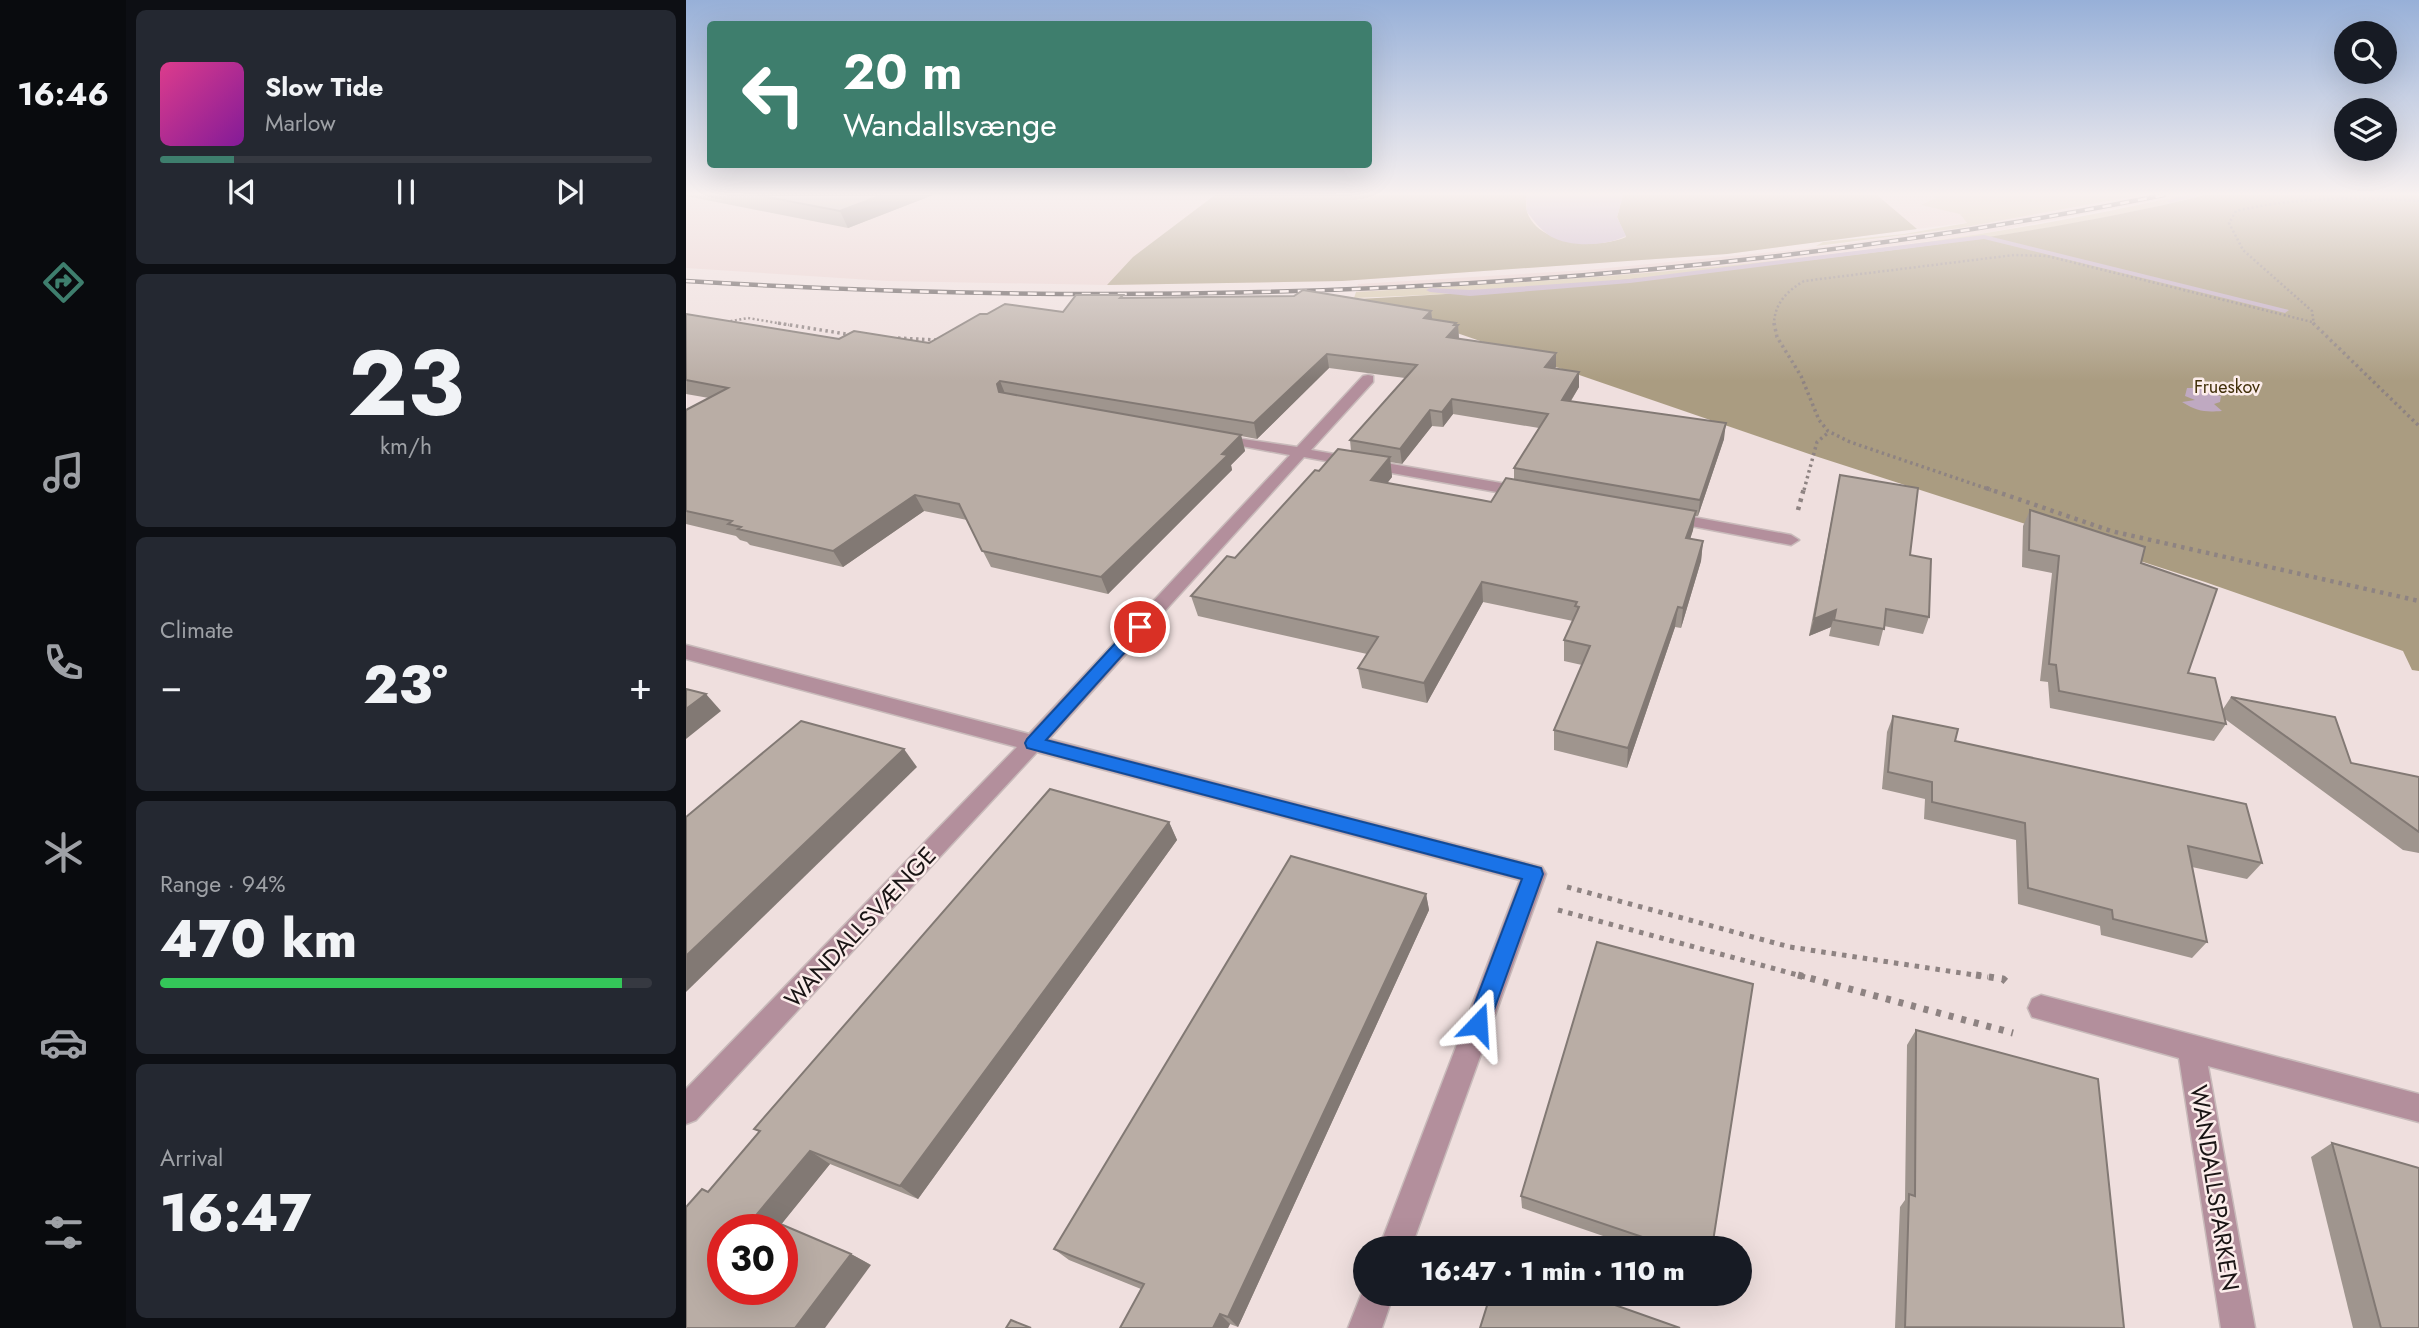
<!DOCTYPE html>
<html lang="en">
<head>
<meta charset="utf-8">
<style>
	body { margin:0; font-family:Jost,sans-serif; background:#242831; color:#f1f3f6; height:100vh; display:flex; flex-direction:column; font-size:26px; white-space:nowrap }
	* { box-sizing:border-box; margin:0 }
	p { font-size:23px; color:#9ea1a6 }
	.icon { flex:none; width:38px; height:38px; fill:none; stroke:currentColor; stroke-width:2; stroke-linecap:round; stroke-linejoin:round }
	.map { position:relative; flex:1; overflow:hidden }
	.sheet { display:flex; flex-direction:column; gap:10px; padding:10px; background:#0d0f14; width:560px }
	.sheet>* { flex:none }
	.top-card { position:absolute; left:21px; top:21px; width:665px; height:147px; border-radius:7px; box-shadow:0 7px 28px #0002; background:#3e7e6d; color:#fff; overflow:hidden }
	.tools { position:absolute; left:1648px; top:21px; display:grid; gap:14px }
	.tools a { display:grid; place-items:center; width:63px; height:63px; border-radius:50%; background:#171b24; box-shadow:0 7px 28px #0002; font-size:35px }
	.speed { position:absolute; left:21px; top:1214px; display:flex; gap:14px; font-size:35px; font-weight:700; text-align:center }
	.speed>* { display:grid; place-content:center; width:91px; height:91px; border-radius:50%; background:#171b24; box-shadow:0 7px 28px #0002; line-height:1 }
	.speed .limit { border:10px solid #d22; background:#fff; color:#111 }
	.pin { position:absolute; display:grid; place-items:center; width:60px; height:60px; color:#fff; margin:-30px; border:4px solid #fff; border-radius:50%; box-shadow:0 2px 7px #0007 }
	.me { position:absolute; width:77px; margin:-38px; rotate:20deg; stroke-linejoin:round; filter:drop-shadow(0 0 5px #0008) }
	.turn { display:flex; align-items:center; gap:24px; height:147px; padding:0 21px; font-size:32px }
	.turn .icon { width:91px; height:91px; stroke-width:2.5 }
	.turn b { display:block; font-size:49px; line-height:60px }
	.big { font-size:52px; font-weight:800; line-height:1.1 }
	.sheet .widget { flex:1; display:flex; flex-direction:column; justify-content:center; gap:10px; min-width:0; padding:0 24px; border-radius:10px; background:#242831 }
	.sheet .dial { align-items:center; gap:0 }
	.dial b { font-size:91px; line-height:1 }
	.song { display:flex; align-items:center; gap:21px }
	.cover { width:84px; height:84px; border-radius:10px; background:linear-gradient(135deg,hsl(330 70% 55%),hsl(290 70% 35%)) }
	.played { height:7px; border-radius:4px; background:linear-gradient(90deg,#3e7e6d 15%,#363941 15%) }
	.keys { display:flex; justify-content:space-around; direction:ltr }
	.heat { display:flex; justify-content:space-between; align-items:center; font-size:38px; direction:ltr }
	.charge { height:10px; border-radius:5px; background:linear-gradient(90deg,#34c759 94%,#363941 0) }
	.trip { position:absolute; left:667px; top:1236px; width:399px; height:70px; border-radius:35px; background:#171b24; box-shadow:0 7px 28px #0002; font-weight:800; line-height:70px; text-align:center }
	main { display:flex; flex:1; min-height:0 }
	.tab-bar { display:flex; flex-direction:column; width:126px; justify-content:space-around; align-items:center; background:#090b0e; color:#9ea1a6 }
	.tab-bar .icon { width:49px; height:49px }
	.tab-bar .active { color:#3e7e6d }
	.tab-bar b { font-size:32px; color:#f1f3f6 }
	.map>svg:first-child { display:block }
	.built { fill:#ead1cf }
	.green { fill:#d5c7ab }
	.forest { fill:#aa9c81 }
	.water { fill:#bfa9c1 }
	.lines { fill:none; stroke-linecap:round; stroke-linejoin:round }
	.stream { fill:#bfa9c1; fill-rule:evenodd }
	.minor-casing { stroke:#c8baba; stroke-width:3 }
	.path-far4 { stroke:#8e8382; stroke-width:2.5; stroke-dasharray:2 2.5; stroke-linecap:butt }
	.path-far3 { stroke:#8e8382; stroke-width:3.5; stroke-dasharray:2.5 3.5; stroke-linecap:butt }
	.path-far2 { stroke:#8e8382; stroke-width:4.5; stroke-dasharray:3.5 5; stroke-linecap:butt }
	.path-far1 { stroke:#8e8382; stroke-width:5; stroke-dasharray:4.5 6; stroke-linecap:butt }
	.path { stroke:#8e8382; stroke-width:7; stroke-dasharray:5 8; stroke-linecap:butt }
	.minor { fill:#b38f9c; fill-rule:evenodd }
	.rail-casing { stroke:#564e4e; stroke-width:4.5 }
	.rail { stroke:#fcedeb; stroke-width:2.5; stroke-dasharray:9; stroke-linecap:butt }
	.wall { fill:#9f958e; fill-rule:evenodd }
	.shaded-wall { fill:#827974 }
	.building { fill:#b9ada5; stroke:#827974; stroke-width:2; fill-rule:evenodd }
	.route { fill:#1a73e8; stroke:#114b97; stroke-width:2 }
	.labels { text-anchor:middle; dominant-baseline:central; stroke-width:5; stroke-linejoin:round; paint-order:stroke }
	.far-park-label { font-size:18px; fill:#41300a; stroke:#fcedeb }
	.near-street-label { font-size:24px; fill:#191414; stroke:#fcedeb }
</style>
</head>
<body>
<main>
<nav class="tab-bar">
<b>16:46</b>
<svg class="icon active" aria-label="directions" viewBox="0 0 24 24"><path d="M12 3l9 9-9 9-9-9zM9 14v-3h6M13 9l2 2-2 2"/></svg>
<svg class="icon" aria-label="music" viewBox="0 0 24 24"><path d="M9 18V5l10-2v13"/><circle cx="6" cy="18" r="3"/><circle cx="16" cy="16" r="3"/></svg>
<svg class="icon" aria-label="phone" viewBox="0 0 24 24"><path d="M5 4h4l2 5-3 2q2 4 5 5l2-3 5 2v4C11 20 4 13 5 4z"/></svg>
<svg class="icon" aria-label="climate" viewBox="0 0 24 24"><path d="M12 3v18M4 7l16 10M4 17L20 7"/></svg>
<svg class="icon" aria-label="car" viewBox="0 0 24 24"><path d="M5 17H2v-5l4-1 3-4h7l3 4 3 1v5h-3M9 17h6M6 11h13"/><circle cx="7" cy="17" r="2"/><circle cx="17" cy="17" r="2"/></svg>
<svg class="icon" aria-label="filters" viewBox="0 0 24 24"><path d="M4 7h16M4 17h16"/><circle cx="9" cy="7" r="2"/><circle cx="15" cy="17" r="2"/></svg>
</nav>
<section class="sheet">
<div class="widget">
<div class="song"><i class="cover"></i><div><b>Slow Tide</b><p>Marlow</p></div></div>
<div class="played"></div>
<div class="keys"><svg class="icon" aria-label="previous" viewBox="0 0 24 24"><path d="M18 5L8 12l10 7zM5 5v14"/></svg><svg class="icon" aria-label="pause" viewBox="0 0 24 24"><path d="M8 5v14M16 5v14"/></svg><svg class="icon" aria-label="next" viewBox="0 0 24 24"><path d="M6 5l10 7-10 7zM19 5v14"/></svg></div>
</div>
<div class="widget dial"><b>23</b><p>km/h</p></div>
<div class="widget"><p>Climate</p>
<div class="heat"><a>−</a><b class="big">23°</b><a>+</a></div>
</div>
<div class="widget"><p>Range · 94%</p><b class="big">470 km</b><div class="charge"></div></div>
<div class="widget"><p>Arrival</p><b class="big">16:47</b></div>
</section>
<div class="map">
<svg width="1733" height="1328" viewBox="0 0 1733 1328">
	<rect width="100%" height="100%" fill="#efdfde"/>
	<g class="built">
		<path d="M0 195H1430L1277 223 1041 254 656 281 421 285 201 281 0 268Z"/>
		<path d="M1455 195H1498L1284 236 1090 261 905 278 670 292 672 284 901 270 1118 249 1274 228Z"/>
	</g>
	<g class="green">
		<path d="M1246 195H1455L1274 228 1130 246 1137 242 1218 234 1281 223 1274 214 1235 205 1250 198Z"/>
		<path d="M1498 195H1519C1377 231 1231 248 1085 265 946 280 808 294 668 298L670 292C947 277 1226 257 1498 195Z"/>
	</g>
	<g class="forest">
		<path d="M529 195H840C840 200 840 207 841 212 853 246 913 249 940 237L931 217 937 195H1191L1231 229 1041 254 656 281 421 285 447 257Z"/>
		<path d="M1519 195H1733V671L1726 670 1717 651 1519 582 1126 455 672 299C821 292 968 278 1116 261 1251 245 1387 228 1519 195Z"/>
	</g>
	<g class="water">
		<path d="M840 195H937L931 217 940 236C920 246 885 248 864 236 855 230 848 221 841 212Z"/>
		<path d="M1501 388H1525L1527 394 1535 396 1534 402 1528 404 1536 411C1519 412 1512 412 1496 402L1509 400 1499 396Z"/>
	</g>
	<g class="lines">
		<g class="stream">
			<path d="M1501 195H1514L1484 203 1481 201Z"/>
			<path d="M1298 235 1603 310 1599 313 1298 239 944 283 784 296 744 292 740 290 744 288 784 290 944 279Z"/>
		</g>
		<g class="minor-casing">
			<g id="minor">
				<path d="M682 375 687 376V382L625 450 838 487 844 489 846 492 844 495 838 497 618 457 363 739 856 867 860 874 725 1248H693L834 880 351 752 10 1120 0 1124V1089L331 747 0 659V645L343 734 604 455 529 441 527 438 529 435 611 447 677 376Z"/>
				<path d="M985 513 1105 535 1113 540 1105 545 979 521 977 518Z"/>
				<path d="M1355 995 1733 1094V1122L1522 1066 1569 1328H1535L1493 1058 1346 1017 1342 1008 1346 999Z"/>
				<path d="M679 1285V1293H708L696 1328H662Z"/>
			</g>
		</g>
		<g class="path-far4">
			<path d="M40 322 62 318 103 325"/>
			<path d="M1088 325C1088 304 1101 291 1118 281L1328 255 1361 256 1626 322"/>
			<path d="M1628 325 1626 311 1557 250 1543 223 1550 211C1610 197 1672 197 1733 201"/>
		</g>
		<g class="path-far3">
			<path d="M92 323 166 335"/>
			<path d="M1088 323 1091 337 1115 376 1133 420 1142 431 1164 442 1305 490"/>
			<path d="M1627 323 1733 426"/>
			<path d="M212 338 250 340 249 343"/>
			<path d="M1118 490 1131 442 1143 432"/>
		</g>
		<g class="path-far2">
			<path d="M1300 488 1425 531 1733 601"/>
			<path d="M1112 510 1118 488"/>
		</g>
		<g class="path-far1">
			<path d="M881 887 1104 947 1302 977"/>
			<path d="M872 910 1119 977"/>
		</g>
		<g class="path">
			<path d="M1112 975 1327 1033"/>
			<path d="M1290 975 1317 979 1325 986"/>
		</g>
		<use href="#minor" class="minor"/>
		<g class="rail-casing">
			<path id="rail" d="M0 281C493 311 993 292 1478 195"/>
		</g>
		<use href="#rail" class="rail"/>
	</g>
	<g class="wall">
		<path d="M0 195H247L162 228 0 196Z"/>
		<path d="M438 298 745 311 746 319 772 325 773 339 870 353 869 368 893 372V387L885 401 1038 439 1012 516H1009L1007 530 1004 539 1017 541 1015 561 995 628 989 627 941 768 868 750V730L896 665 878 661V640L887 621 797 602 741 703 676 688 672 668 681 654 512 616 505 596 549 558 633 471 665 451 664 440 719 378 643 368 571 439 555 436 559 451 545 465 546 470 422 594 305 567 281 520 238 511 157 567 64 545 61 542 54 540 50 536 0 524V410L23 398 0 394V314L153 339 243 343 301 314 377 312ZM767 414 853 428 828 468V479L805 502 701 483 706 477 704 462 716 464 746 426 757 427Z"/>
		<path d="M1154 475 1224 555 1243 617 1237 634 1198 626 1193 646 1143 636 1145 627 1123 636Z"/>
		<path d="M1344 510 1455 563 1502 673 1537 709 1545 697 1665 763 1733 777V853L1717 850 1539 719 1540 724 1528 741 1364 708 1362 682 1354 681 1366 573 1336 567 1337 526Z"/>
		<path d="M1207 716 1269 741 1576 863 1561 879 1506 867 1521 942 1506 958 1415 935 1414 926 1332 904 1330 840 1238 819 1239 799 1196 789 1201 732Z"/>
		<path d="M483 822 491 840 232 1199 144 1164 95 1224 165 1254 185 1265 22 1192 73 1132 68 1129Z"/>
		<path d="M740 894 743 910 552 1327 544 1324 542 1328H434L455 1289 383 1260 368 1249Z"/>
		<path d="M1230 1030 1438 1328H1209L1214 1207 1219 1200 1221 1045Z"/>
		<path d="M1646 1143 1733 1328H1667L1625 1157Z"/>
		<path d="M835 1196 1026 1248H952L836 1208Z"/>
	</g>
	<g class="shaded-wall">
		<path d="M196 195H247L162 228 154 211Z"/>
		<path d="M745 311 747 325 738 318Z"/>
		<path d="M770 323 771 327 772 325 773 340 761 337Z"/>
		<path d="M870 353V367L859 382V367Z"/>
		<path d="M641 354 643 368 571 439 568 423Z"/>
		<path d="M893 372V387L876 415V400Z"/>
		<path d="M314 381 320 396 313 392 311 384Z"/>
		<path d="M766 399 767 414 757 427 756 412Z"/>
		<path d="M744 410 746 426 716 464 714 449Z"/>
		<path d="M1040 423 1038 439 1012 516 1014 500Z"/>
		<path d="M555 435 559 451 545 465 546 470 422 594 415 577Z"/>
		<path d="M704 457 706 477 688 500 685 480Z"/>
		<path d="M229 495 238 511 157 567 147 551Z"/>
		<path d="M1010 511 1007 530 998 558 1000 538Z"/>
		<path d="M1017 541 1015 561 995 628 997 608Z"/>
		<path d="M796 582 797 602 741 703 738 683Z"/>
		<path d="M992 607 989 627 941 768 942 748Z"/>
		<path d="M1150 610 1145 627 1123 636 1128 619Z"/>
		<path d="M20 694 35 711 0 739V709Z"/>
		<path d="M218 749 231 767 0 992V956Z"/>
		<path d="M483 822 491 840 232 1199 214 1186Z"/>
		<path d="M740 894 743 910 552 1327 542 1317Z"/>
		<path d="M124 1151 144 1164 94 1226 71 1214Z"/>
		<path d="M165 1254 185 1265 139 1328H109Z"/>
		<path d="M534 1314 544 1324 542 1328H527Z"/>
	</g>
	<g class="building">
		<path d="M71 195H196L154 211Z"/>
		<path d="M617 290 745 311 738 318 770 323 768 325H772L761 337 870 353 859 367 893 372 876 400 1040 423 1014 500 828 468 862 414 766 399 756 412 744 410 714 449 664 440 731 365 641 354 568 423 314 381 311 384 313 392 555 435 536 454 542 455 415 577 296 551 273 504 229 495 147 551 52 529 55 527 42 524 46 521 0 511V410L42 388 0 380V314L153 339 168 331 243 343 294 314H301L319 304 377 312 390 295H437L434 298 608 296Z"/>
		<path d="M652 449 704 457 685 480 795 500 805 502 820 478 1010 511 1000 538 1017 541 997 608 992 607 942 748 868 730 904 646 878 640 893 607 889 606 891 602 796 582 738 683 672 668 692 637 505 596 541 556 549 558 629 470 633 471Z"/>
		<path d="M1154 475 1232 488 1224 555 1245 559 1243 617 1200 609 1198 629 1148 620 1150 610 1128 619Z"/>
		<path d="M1344 510 1459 547 1455 563 1531 589 1502 673 1529 678 1540 724 1373 691 1370 665 1363 664 1373 556 1343 550Z"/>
		<path d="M0 689 20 694 0 709Z"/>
		<path d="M1545 697 1649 717 1665 763 1733 777V832Z"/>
		<path d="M1207 716 1272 729 1269 741 1560 804 1576 863 1502 846 1521 942 1427 919 1426 910 1342 888 1339 823 1246 802V782L1202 772Z"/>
		<path d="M115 721 218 749 0 956V817Z"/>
		<path d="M364 789 483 822 214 1186 124 1151 71 1214 165 1254 109 1328H0V1207L16 1189 22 1192 74 1131 68 1129ZM37 1230H96V1290H37Z"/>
		<path d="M605 856 740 894 542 1317 534 1314 527 1328H434L458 1284 368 1249Z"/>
		<path d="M911 942 1067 984 1026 1248H989L835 1196Z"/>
		<path d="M1230 1030 1412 1079 1438 1328 1219 1327 1223 1194 1229 1196Z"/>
		<path d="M1646 1143 1733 1168V1328H1695Z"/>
		<path d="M805 1293H895L994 1328H794Z"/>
		<path d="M325 1320 345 1328H320Z"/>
	</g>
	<linearGradient id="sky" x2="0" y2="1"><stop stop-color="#97b0d8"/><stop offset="0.51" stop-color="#f8f1f0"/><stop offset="1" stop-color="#f8f1f0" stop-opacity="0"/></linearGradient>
	<rect width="1733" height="381" fill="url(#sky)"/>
	<path class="route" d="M454 622 461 627 459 630 360 740 855 868 857 874 800 1032 792 1035 784 1032 781 1024 836 879 341 748 339 743 341 739 448 623Z"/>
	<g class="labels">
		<g class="far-park-label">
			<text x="1541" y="387">Frueskov</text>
		</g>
		<g class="near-street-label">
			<text transform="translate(174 927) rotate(-47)">WANDALLSVÆNGE</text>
			<text transform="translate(1529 1188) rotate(81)">WANDALLSPARKEN</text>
		</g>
	</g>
</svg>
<div class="tools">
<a><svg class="icon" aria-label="search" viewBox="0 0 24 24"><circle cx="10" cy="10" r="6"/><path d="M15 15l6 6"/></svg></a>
<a><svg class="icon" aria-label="layers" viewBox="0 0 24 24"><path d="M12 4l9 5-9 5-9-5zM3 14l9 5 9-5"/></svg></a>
</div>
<div class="speed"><div class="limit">30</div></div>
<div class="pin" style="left:454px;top:627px;background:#d93025"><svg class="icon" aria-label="arrive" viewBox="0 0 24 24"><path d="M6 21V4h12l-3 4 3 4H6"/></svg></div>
<svg class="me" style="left:792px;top:1024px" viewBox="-20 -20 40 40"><path d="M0-17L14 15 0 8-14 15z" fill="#1a73e8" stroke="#fff" stroke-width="4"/></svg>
<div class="trip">16:47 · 1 min · 110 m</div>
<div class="top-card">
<div class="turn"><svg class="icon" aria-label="left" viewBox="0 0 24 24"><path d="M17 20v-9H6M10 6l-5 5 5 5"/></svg><div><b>20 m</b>Wandallsvænge</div></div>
</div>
</div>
</main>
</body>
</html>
